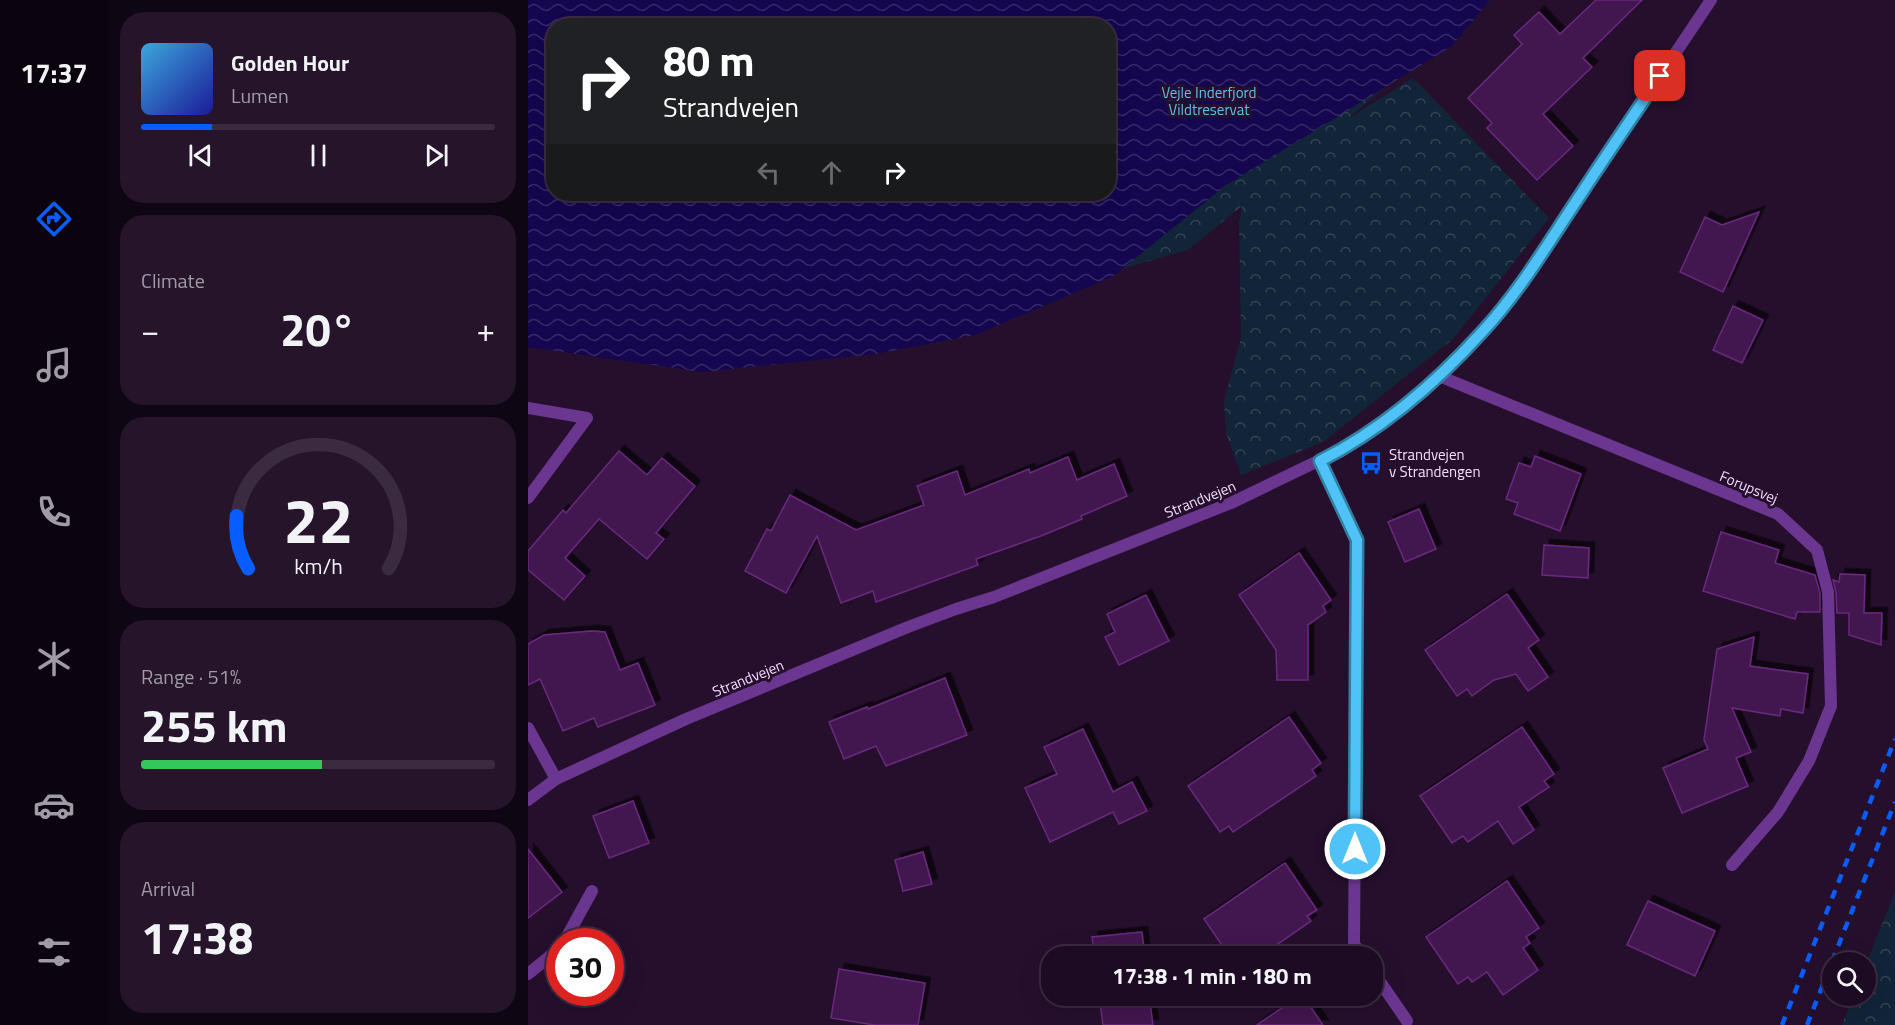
<!DOCTYPE html>
<html lang="en">
<head>
<meta charset="utf-8">
<style>
	body { margin:0; font-family:"Titillium Web",sans-serif; background:#25142a; color:#f1f3f6; height:100vh; display:flex; flex-direction:column; font-size:22px; white-space:nowrap }
	* { box-sizing:border-box; margin:0 }
	p { font-size:20px; color:#a09ba5 }
	.icon { flex:none; width:33px; height:33px; fill:none; stroke:currentColor; stroke-width:2; stroke-linecap:round; stroke-linejoin:round }
	.map { position:relative; flex:1; overflow:hidden }
	.panel { display:flex; flex-direction:column; gap:12px; padding:12px; background:#0f0613; width:420px }
	.panel>* { flex:none }
	.banner { position:absolute; left:18px; top:18px; width:570px; height:183px; border-radius:24px; box-shadow:0 6px 24px #0002,0 0 0 2px #3a2b40; background:#202124; color:#fff; overflow:hidden }
	.buttons { position:absolute; left:1294px; top:952px; display:grid; gap:12px }
	.buttons a { display:grid; place-items:center; width:54px; height:54px; border-radius:50%; background:#1c0b22; box-shadow:0 6px 24px #0002,0 0 0 2px #3a2b40; font-size:30px }
	.speed { position:absolute; left:18px; top:928px; display:flex; gap:12px; font-size:30px; font-weight:700; text-align:center }
	.speed>* { display:grid; place-content:center; width:78px; height:78px; border-radius:50%; background:#1c0b22; box-shadow:0 6px 24px #0002,0 0 0 2px #3a2b40; line-height:1 }
	.speed .limit { border:9px solid #d22; background:#fff; color:#111 }
	.pin { position:absolute; display:grid; place-items:center; width:51px; height:51px; color:#fff; margin:-26px; border-radius:12px; box-shadow:0 3px 9px #0006 }
	.me { position:absolute; width:66px; margin:-33px; rotate:0deg; stroke-linejoin:round; filter:drop-shadow(0 0 4px #0008) }
	.turn { display:flex; align-items:center; gap:21px; height:126px; padding:0 18px; font-size:27px }
	.turn .icon { width:78px; height:78px; stroke-width:2.5 }
	.turn b { display:block; font-size:42px; line-height:51px }
	.lanes { display:flex; align-items:center; height:57px; padding:0 18px; background:#0003; justify-content:center; gap:30px; direction:ltr }
	.lanes .off { opacity:.35 }
	.big { font-size:45px; font-weight:700; line-height:1.1 }
	.panel .tile { flex:1; display:flex; flex-direction:column; justify-content:center; gap:9px; min-width:0; padding:0 21px; border-radius:24px; background:#25142a }
	.panel .dial { align-items:center; gap:0 }
	.dial svg { height:156px; overflow:visible; fill:none; stroke:#3a2b40; stroke-width:7; stroke-linecap:round; text-anchor:middle }
	.dial text { fill:#f1f3f6; stroke:none }
	.song { display:flex; align-items:center; gap:18px }
	.cover { width:72px; height:72px; border-radius:9px; background:linear-gradient(135deg,hsl(200 70% 55%),hsl(240 70% 35%)) }
	.played { height:6px; border-radius:3px; background:linear-gradient(90deg,#075dff 20%,#3a2b40 20%) }
	.keys { display:flex; justify-content:space-around; direction:ltr }
	.heat { display:flex; justify-content:space-between; align-items:center; font-size:33px; direction:ltr }
	.charge { height:9px; border-radius:4px; background:linear-gradient(90deg,#34c759 51%,#3a2b40 0) }
	.trip { position:absolute; left:513px; top:946px; width:342px; height:60px; border-radius:24px; background:#1c0b22; box-shadow:0 6px 24px #0002,0 0 0 2px #3a2b40; font-weight:700; line-height:60px; text-align:center }
	main { display:flex; flex:1; min-height:0 }
	.menu { display:flex; flex-direction:column; width:108px; justify-content:space-around; align-items:center; background:#0b040e; color:#a09ba5 }
	.menu .icon { width:42px; height:42px }
	.menu .current { color:#075dff }
	.menu b { font-size:27px; color:#f1f3f6 }
	.map>svg:first-child { display:block }
	.forest { fill:url(#forest-crowns); fill-rule:evenodd }
	.water { fill:url(#water-waves); fill-rule:evenodd }
	.building { fill:#421950; stroke:#69297e; stroke-width:1.5; filter:url(#shadow) }
	.lines { fill:none; stroke-linecap:round; stroke-linejoin:round }
	.minor { stroke:#6b3690; stroke-width:12 }
	.tertiary { stroke:#6b3690; stroke-width:12 }
	.rail { stroke:#075dff; stroke-width:4.5; stroke-dasharray:9 8; stroke-linecap:butt }
	.route-casing { stroke:#337fa1; stroke-width:15 }
	.route { stroke:#4fc3f7; stroke-width:10 }
	.labels { text-anchor:middle; dominant-baseline:central; stroke-width:6; stroke-linejoin:round; paint-order:stroke }
	.park-label { font-size:15px; fill:#5bbfeb; stroke:#250f2d }
	.poi-label { font-size:15px; fill:#f3dbff; stroke:#250f2d; text-anchor:start }
	.street-label { font-size:15px; fill:#f3dbff; stroke:#250f2d }
</style>
</head>
<body>
<main>
<nav class="menu">
<b>17:37</b>
<svg class="icon current" aria-label="directions" viewBox="0 0 24 24"><path d="M12 3l9 9-9 9-9-9zM9 14v-3h6M13 9l2 2-2 2"/></svg>
<svg class="icon" aria-label="music" viewBox="0 0 24 24"><path d="M9 18V5l10-2v13"/><circle cx="6" cy="18" r="3"/><circle cx="16" cy="16" r="3"/></svg>
<svg class="icon" aria-label="phone" viewBox="0 0 24 24"><path d="M5 4h4l2 5-3 2q2 4 5 5l2-3 5 2v4C11 20 4 13 5 4z"/></svg>
<svg class="icon" aria-label="climate" viewBox="0 0 24 24"><path d="M12 3v18M4 7l16 10M4 17L20 7"/></svg>
<svg class="icon" aria-label="car" viewBox="0 0 24 24"><path d="M5 17H2v-5l4-1 3-4h7l3 4 3 1v5h-3M9 17h6M6 11h13"/><circle cx="7" cy="17" r="2"/><circle cx="17" cy="17" r="2"/></svg>
<svg class="icon" aria-label="filters" viewBox="0 0 24 24"><path d="M4 7h16M4 17h16"/><circle cx="9" cy="7" r="2"/><circle cx="15" cy="17" r="2"/></svg>
</nav>
<section class="panel">
<div class="tile">
<div class="song"><i class="cover"></i><div><b>Golden Hour</b><p>Lumen</p></div></div>
<div class="played"></div>
<div class="keys"><svg class="icon" aria-label="previous" viewBox="0 0 24 24"><path d="M18 5L8 12l10 7zM5 5v14"/></svg><svg class="icon" aria-label="pause" viewBox="0 0 24 24"><path d="M8 5v14M16 5v14"/></svg><svg class="icon" aria-label="next" viewBox="0 0 24 24"><path d="M6 5l10 7-10 7zM19 5v14"/></svg></div>
</div>
<div class="tile"><p>Climate</p>
<div class="heat"><a>−</a><b class="big">20°</b><a>+</a></div>
</div>
<div class="tile dial"><svg viewBox="0 0 100 80">
<path d="M14 69A42 42 0 1 1 86 69"/>
<path d="M14 69A42 42 0 0 1 8 42" stroke="#075dff"/>
<text x="50" y="56" font-size="32" font-weight="700">22</text>
<text x="50" y="72" font-size="11">km/h</text>
</svg></div>
<div class="tile"><p>Range · 51%</p><b class="big">255 km</b><div class="charge"></div></div>
<div class="tile"><p>Arrival</p><b class="big">17:38</b></div>
</section>
<div class="map">
<svg width="1367" height="1025" viewBox="0 0 1367 1025">
	<defs>
		<pattern id="forest-crowns" width="20" height="18" patternUnits="userSpaceOnUse" patternTransform="scale(1.5)"><rect width="20" height="18" fill="#112438"/><path d="M2 6a3 3 0 1 1 6 0M12 15a3 3 0 1 1 6 0" fill="none" stroke="#344356"/></pattern>
		<pattern id="water-waves" width="16" height="10" patternUnits="userSpaceOnUse" patternTransform="scale(1.5)"><rect width="16" height="10" fill="#14064f"/><path d="M0 5q4-4 8 0t8 0" fill="none" stroke="#372a69"/></pattern>
		<filter id="shadow"><feDropShadow dx="5.5" dy="-5.5" stdDeviation="0" flood-color="#0009"/></filter>
	</defs>
	<rect width="100%" height="100%" fill="#250f2d"/>
	<g class="forest">
		<path d="M0 0H963L818 120 885 78 1021 218 925 339 795 442 713 475 698 433 696 401 713 338 711 223 714 206 660 250 265 362 0 328ZM26 26H580V194H26Z"/>
		<path d="M1367 892V1025H1314L1325 996H1338V964Z"/>
	</g>
	<path class="water" d="M0 0H962L924 46 697 186 584 277 447 335 347 354 174 372 0 347ZM26 26H580V194H26Z"/>
	<g class="building">
		<path d="M1068 0H1114L1055 58 1064 67 1015 114 1045 146 1009 180 959 128 964 123 940 98 994 44 986 35 1011 12 1032 34Z"/>
		<path d="M1231 212 1195 292 1152 272 1177 217 1194 225Z"/>
		<path d="M1205 306 1235 320 1214 363 1185 350Z"/>
		<path d="M91 451 119 475 134 458 167 486 128 533 136 539 119 559 71 519 37 558 57 576 36 600 0 570V551L35 510 38 513Z"/>
		<path d="M1007 456 1053 474 1032 531 986 514 990 503 978 499 991 463 1003 467Z"/>
		<path d="M540 457 549 480 586 464 599 496 553 516 554 519 513 536 448 559 450 565 348 602 345 591 313 603 289 536 258 593 217 571 239 529 243 531 262 495 328 530 396 505 389 486 429 471 437 495 501 469 502 473Z"/>
		<path d="M891 509 908 549 877 562 860 522Z"/>
		<path d="M1193 532 1251 550 1247 563 1287 575 1292 593V612H1269L1267 619 1175 591Z"/>
		<path d="M1016 545 1061 548 1060 578 1014 575Z"/>
		<path d="M771 553 803 600 795 606 798 612 780 625V680H749L748 650 711 595Z"/>
		<path d="M1312 574 1337 575 1336 613H1354L1353 645 1321 635V613H1309L1308 592 1305 580 1311 582Z"/>
		<path d="M979 594 1011 640 1000 648 1020 677 1000 691 988 674 966 680 944 696 939 689 929 696 897 650Z"/>
		<path d="M618 595 641 641 591 665 577 637 587 632 579 614Z"/>
		<path d="M64 631 77 632 92 670 110 663 127 705 70 727 66 718 35 731 12 679 0 685V644L16 635Z"/>
		<path d="M1226 637 1222 666 1280 674 1275 713 1253 709 1252 716 1204 708 1223 752 1208 758 1220 786 1154 813 1135 768 1180 749 1176 740 1189 649Z"/>
		<path d="M417 678 439 735 358 766 348 746 316 759 301 722 339 707 340 709Z"/>
		<path d="M761 717 793 763 784 770 788 776 705 832 701 826 692 832 660 786Z"/>
		<path d="M994 727 1026 774 1016 781 1021 787 991 807 1006 830 985 844 970 821 940 842 935 836 924 843 892 796Z"/>
		<path d="M555 729 585 792 604 782 619 811 591 824 585 812 522 842 497 788 529 774 516 747Z"/>
		<path d="M105 801 121 843 81 858 65 816Z"/>
		<path d="M0 849 34 892 0 918Z"/>
		<path d="M395 852 404 884 375 891 367 860Z"/>
		<path d="M757 863 789 910 779 916 783 921 731 957H702L676 919Z"/>
		<path d="M979 881 1011 928 998 937 1002 943 995 948 1010 970 975 995 959 972 944 982 940 977 930 984 898 937Z"/>
		<path d="M1120 901 1187 931 1167 976 1099 945Z"/>
		<path d="M614 932 617 957H567L564 937Z"/>
		<path d="M311 969 397 983 390 1025H346L303 1018Z"/>
		<path d="M571 996H621L625 1025H575Z"/>
		<path d="M771 996H775L795 1025H729Z"/>
	</g>
	<g class="lines">
		<g class="minor">
			<path d="M911 376 1250 514 1289 550 1300 592 1303 706 1281 761 1250 812 1204 865"/>
			<path d="M0 408 59 418 0 498"/>
			<path d="M792 461 829 540 826 944 835 957"/>
			<path d="M0 728 28 779"/>
			<path d="M36 942 64 891"/>
			<path d="M844 970 879 1021"/>
			<path d="M0 974 32 948"/>
		</g>
		<path class="tertiary" d="M0 800 28 779 158 719 380 627 428 609 466 597 703 503 817 448 854 423 911 376 956 331 992 285 1183 0"/>
		<g class="rail">
			<path d="M1254 1025 1367 739"/>
			<path d="M1279 1025 1367 802"/>
		</g>
	</g>
	<g class="lines">
		<g class="route-casing">
			<path id="route" d="M827 849 829 540 792 461C853 430 909 382 955 331 993 290 1022 240 1053 194 1079 154 1106 115 1132 76"/>
		</g>
		<use href="#route" class="route"/>
	</g>
	<defs>
		<g id="bus-bare" transform="scale(1.8)"><path d="M-5-6H5V4H4V6H2V4H-2V6H-4V4H-5ZM-3.5-4V0h7V-4ZM-3.5 1.2v1.5H-2V1.2ZM2 1.2v1.5H3.5V1.2Z" fill="#075dff" stroke="#250f2d" stroke-width="2.5" paint-order="stroke"/></g>
	</defs>
	<g fill-rule="evenodd">
		<use href="#bus-bare" x="843" y="463"/>
	</g>
	<g class="labels">
		<g class="park-label">
			<text x="681" y="92">Vejle Inderfjord<tspan x="681" dy="17">Vildtreservat</tspan></text>
		</g>
		<g class="poi-label">
			<text x="861" y="454">Strandvejen<tspan x="861" dy="17">v Strandengen</tspan></text>
		</g>
		<g class="street-label">
			<text transform="translate(1221 487) rotate(23)">Forupsvej</text>
			<text transform="translate(672 499) rotate(-22)">Strandvejen</text>
			<text transform="translate(220 678) rotate(-22)">Strandvejen</text>
		</g>
	</g>
</svg>
<div class="buttons">
<a><svg class="icon" aria-label="search" viewBox="0 0 24 24"><circle cx="10" cy="10" r="6"/><path d="M15 15l6 6"/></svg></a>
</div>
<div class="speed"><div class="limit">30</div></div>
<div class="pin" style="left:1132px;top:76px;background:#d93025"><svg class="icon" aria-label="arrive" viewBox="0 0 24 24"><path d="M6 21V4h12l-3 4 3 4H6"/></svg></div>
<svg class="me" style="left:827px;top:849px" viewBox="-20 -20 40 40"><circle r="17" fill="#4fc3f7" stroke="#fff" stroke-width="3"/><path d="M0-11L8 9 0 5-8 9z" fill="#fff"/></svg>
<div class="trip">17:38 · 1 min · 180 m</div>
<div class="banner">
<div class="turn"><svg class="icon" aria-label="right" viewBox="0 0 24 24"><path d="M7 20v-9h11M14 6l5 5-5 5"/></svg><div><b>80 m</b>Strandvejen</div></div>
<div class="lanes"><svg class="icon off" aria-label="left" viewBox="0 0 24 24"><path d="M17 20v-9H6M10 6l-5 5 5 5"/></svg><svg class="icon off" aria-label="ahead" viewBox="0 0 24 24"><path d="M12 20V5M6 11l6-6 6 6"/></svg><svg class="icon" aria-label="right" viewBox="0 0 24 24"><path d="M7 20v-9h11M14 6l5 5-5 5"/></svg></div>
</div>
</div>
</main>
</body>
</html>
